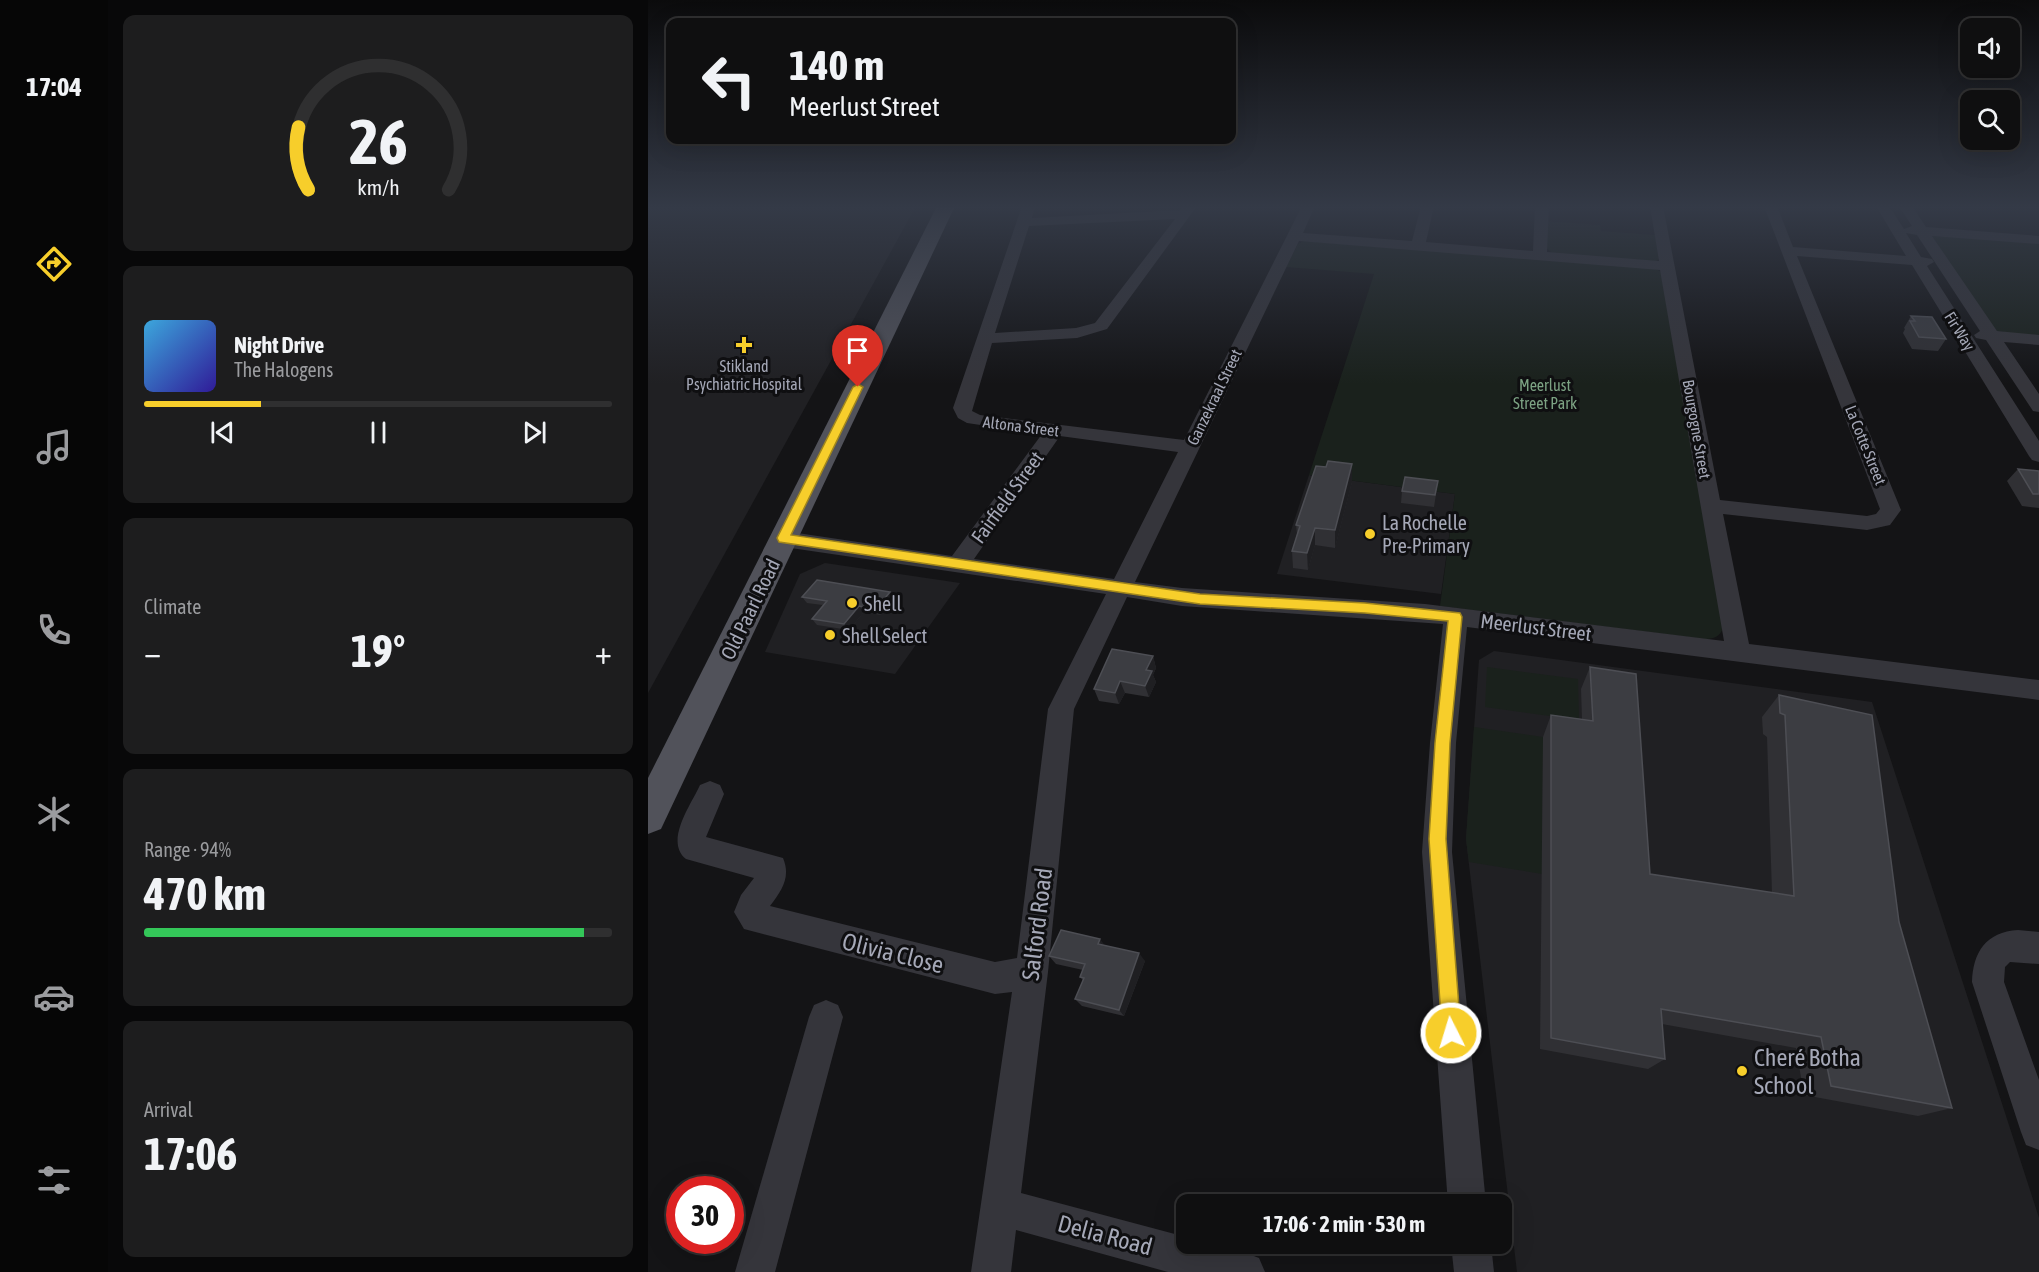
<!DOCTYPE html>
<html lang="en">
<head>
<meta charset="utf-8">
<style>
	body { margin:0; font-family:"Asap Condensed",sans-serif; background:#1d1d1e; color:#f1f3f6; height:100vh; display:flex; flex-direction:column; font-size:22px; white-space:nowrap }
	* { box-sizing:border-box; margin:0 }
	p { font-size:20px; color:#9b9c9f }
	.icon { flex:none; width:33px; height:33px; fill:none; stroke:currentColor; stroke-width:2; stroke-linecap:round; stroke-linejoin:round }
	.map { position:relative; flex:1; overflow:hidden }
	.drawer { display:flex; flex-direction:column; gap:15px; padding:15px; background:#080809; width:540px }
	.drawer>* { flex:none }
	.hud { position:absolute; left:18px; top:18px; width:570px; height:126px; border-radius:12px; box-shadow:0 6px 24px #0002,0 0 0 2px #2f2f30; background:#0f0f10; color:#f1f3f6; overflow:hidden }
	.buttons { position:absolute; left:1312px; top:18px; display:grid; gap:12px }
	.buttons a { display:grid; place-items:center; width:60px; height:60px; border-radius:12px; background:#0f0f10; box-shadow:0 6px 24px #0002,0 0 0 2px #2f2f30; font-size:30px }
	.speed { position:absolute; left:18px; top:1176px; display:flex; gap:12px; font-size:30px; font-weight:700; text-align:center }
	.speed>* { display:grid; place-content:center; width:78px; height:78px; border-radius:50%; background:#0f0f10; box-shadow:0 6px 24px #0002,0 0 0 2px #2f2f30; line-height:1 }
	.speed .limit { border:9px solid #d22; background:#fff; color:#111 }
	.pin { position:absolute; display:grid; place-items:center; width:51px; height:51px; color:#fff; margin:-62px -26px; border-radius:50% 50% 50% 0; rotate:-45deg; box-shadow:0 0 6px #0007 }
	.pin .icon { rotate:45deg }
	.me { position:absolute; width:66px; margin:-33px; rotate:355deg; stroke-linejoin:round; filter:drop-shadow(0 0 4px #0008) }
	.turn { display:flex; align-items:center; gap:21px; height:126px; padding:0 24px; font-size:27px }
	.turn .icon { width:78px; height:78px; stroke-width:2.5 }
	.turn b { display:block; font-size:42px; line-height:51px }
	.big { font-size:45px; font-weight:700; line-height:1.1 }
	.drawer .widget { flex:1; display:flex; flex-direction:column; justify-content:center; gap:9px; min-width:0; padding:0 21px; border-radius:12px; background:#1d1d1e }
	.drawer .dial { align-items:center; gap:0 }
	.dial svg { height:156px; overflow:visible; fill:none; stroke:#2f2f30; stroke-width:7; stroke-linecap:round; text-anchor:middle }
	.dial text { fill:#f1f3f6; stroke:none }
	.song { display:flex; align-items:center; gap:18px }
	.cover { width:72px; height:72px; border-radius:9px; background:linear-gradient(135deg,hsl(200 70% 55%),hsl(250 70% 35%)) }
	.played { height:6px; border-radius:3px; background:linear-gradient(90deg,#f7ce2b 25%,#2f2f30 25%) }
	.keys { display:flex; justify-content:space-around; direction:ltr }
	.heat { display:flex; justify-content:space-between; align-items:center; font-size:33px; direction:ltr }
	.charge { height:9px; border-radius:4px; background:linear-gradient(90deg,#34c759 94%,#2f2f30 0) }
	.trip { position:absolute; left:528px; top:1194px; width:336px; height:60px; border-radius:12px; background:#0f0f10; box-shadow:0 6px 24px #0002,0 0 0 2px #2f2f30; font-weight:700; line-height:60px; text-align:center }
	main { display:flex; flex:1; min-height:0 }
	.tab-bar { display:flex; flex-direction:column; width:108px; justify-content:space-around; align-items:center; background:#060606; color:#9b9c9f }
	.tab-bar .icon { width:42px; height:42px }
	.tab-bar .active { color:#f7ce2b }
	.tab-bar b { font-size:27px; color:#f1f3f6 }
	.map>svg:first-child { display:block }
	.built { fill:#202023 }
	.green { fill:#1a211c }
	.lines { fill:none; stroke-linecap:round; stroke-linejoin:round }
	.minor { fill:#35353b; fill-rule:evenodd }
	.major { fill:#51525a; fill-rule:evenodd }
	.wall { fill:#303034 }
	.shaded-wall { fill:#1f1f22 }
	.building { fill:#3c3d42; stroke:#4d4e54; stroke-width:1.5 }
	.route { fill:#f7ce2b; stroke:#a1861c; stroke-width:1.5 }
	.poi-dot { fill:#f7ce2b; stroke:#0f0f11; stroke-width:2 }
	.labels { text-anchor:middle; dominant-baseline:central; stroke-width:6; stroke-linejoin:round; paint-order:stroke }
	.far-street-label { font-size:16px; fill:#a5a8b7; stroke:#0f0f11 }
	.far-poi-label { font-size:16px; fill:#a5a8b7; stroke:#0f0f11 }
	.far-park-label { font-size:16px; fill:#7ca283; stroke:#0f0f11 }
	.street-label { font-size:20px; fill:#a5a8b7; stroke:#0f0f11 }
	.poi-label { font-size:20px; fill:#a5a8b7; stroke:#0f0f11; text-anchor:start }
	.near-street-label { font-size:24px; fill:#a5a8b7; stroke:#0f0f11 }
	.near-poi-label { font-size:24px; fill:#a5a8b7; stroke:#0f0f11; text-anchor:start }
</style>
</head>
<body>
<main>
<nav class="tab-bar">
<b>17:04</b>
<svg class="icon active" aria-label="directions" viewBox="0 0 24 24"><path d="M12 3l9 9-9 9-9-9zM9 14v-3h6M13 9l2 2-2 2"/></svg>
<svg class="icon" aria-label="music" viewBox="0 0 24 24"><path d="M9 18V5l10-2v13"/><circle cx="6" cy="18" r="3"/><circle cx="16" cy="16" r="3"/></svg>
<svg class="icon" aria-label="phone" viewBox="0 0 24 24"><path d="M5 4h4l2 5-3 2q2 4 5 5l2-3 5 2v4C11 20 4 13 5 4z"/></svg>
<svg class="icon" aria-label="climate" viewBox="0 0 24 24"><path d="M12 3v18M4 7l16 10M4 17L20 7"/></svg>
<svg class="icon" aria-label="car" viewBox="0 0 24 24"><path d="M5 17H2v-5l4-1 3-4h7l3 4 3 1v5h-3M9 17h6M6 11h13"/><circle cx="7" cy="17" r="2"/><circle cx="17" cy="17" r="2"/></svg>
<svg class="icon" aria-label="filters" viewBox="0 0 24 24"><path d="M4 7h16M4 17h16"/><circle cx="9" cy="7" r="2"/><circle cx="15" cy="17" r="2"/></svg>
</nav>
<section class="drawer">
<div class="widget dial"><svg viewBox="0 0 100 80">
<path d="M14 69A42 42 0 1 1 86 69"/>
<path d="M14 69A42 42 0 0 1 9 37" stroke="#f7ce2b"/>
<text x="50" y="56" font-size="32" font-weight="700">26</text>
<text x="50" y="72" font-size="11">km/h</text>
</svg></div>
<div class="widget">
<div class="song"><i class="cover"></i><div><b>Night Drive</b><p>The Halogens</p></div></div>
<div class="played"></div>
<div class="keys"><svg class="icon" aria-label="previous" viewBox="0 0 24 24"><path d="M18 5L8 12l10 7zM5 5v14"/></svg><svg class="icon" aria-label="pause" viewBox="0 0 24 24"><path d="M8 5v14M16 5v14"/></svg><svg class="icon" aria-label="next" viewBox="0 0 24 24"><path d="M6 5l10 7-10 7zM19 5v14"/></svg></div>
</div>
<div class="widget"><p>Climate</p>
<div class="heat"><a>−</a><b class="big">19°</b><a>+</a></div>
</div>
<div class="widget"><p>Range · 94%</p><b class="big">470 km</b><div class="charge"></div></div>
<div class="widget"><p>Arrival</p><b class="big">17:06</b></div>
</section>
<div class="map">
<svg width="1391" height="1272" viewBox="0 0 1391 1272">
	<rect width="100%" height="100%" fill="#141416"/>
	<g class="built">
		<path d="M0 206H268L0 693Z"/>
		<path d="M661 475 807 494 793 594 629 574Z"/>
		<path d="M177 563 312 583 247 674 117 652 152 574Z"/>
		<path d="M846 651 1224 702 1391 1218V1272H869L818 839 831 660Z"/>
	</g>
	<g class="green">
		<path d="M898 221 952 225 953 231 1007 235 1011 259 1008 261 905 254 899 248Z"/>
		<path d="M1284 236 1391 242V337L1349 331 1343 328Z"/>
		<path d="M656 241 1006 268 1013 272 1075 628C1072 637 1065 639 1056 639L792 606 807 494 661 475 726 274 638 267 650 244Z"/>
		<path d="M839 667 930 679 931 720 837 707Z"/>
		<path d="M826 727 895 737 894 874 821 862 818 839Z"/>
	</g>
	<g class="lines">
		<g class="minor">
			<path d="M374 206H387L384 218 533 210 536 206H549L459 329 429 338 344 343 324 411 332 415 536 440 654 206H667L655 233 764 241 773 206H786L778 242 885 251 887 206H901L899 252 1011 261 1002 206H1015L1072 500 1219 516 1228 514 1232 509 1116 206H1129L1145 247 1258 256 1228 206H1241L1256 229 1264 226 1251 206H1264L1278 227 1391 236V244L1284 236 1349 331 1391 335V345L1356 342 1391 394V412L1385 411 1338 340 1328 338 1326 335 1332 331 1269 235 1258 233 1273 257 1284 259 1286 262 1279 266 1391 441V462L1384 460 1381 456 1264 265 1149 256 1253 510 1242 525 1219 530 1075 514 1101 644 1391 680V700L819 627 808 743 804 852 838 1204H800L774 852 782 743 795 624 534 606 479 597 426 709 400 972 373 1193 538 1237V1244C564 1244 587 1248 611 1258L617 1272H520L368 1230 363 1272H323L364 992 347 994 96 929 86 912 93 895 106 878 38 859C16 841 43 805 52 785L62 781 72 785 76 794 58 837 135 858C143 877 134 890 122 906L347 962 369 958 400 709 458 594 136 547 128 544 125 539 128 534 136 531 304 556 394 434 319 423 310 418 305 408ZM527 219 447 323 428 328 347 333 381 226ZM651 241 1012 270 1076 641 777 604 534 588 487 582ZM412 436 530 452 466 579 326 559Z"/>
			<path d="M1370 930 1391 932V964L1362 962 1357 967 1356 982 1391 1080V1150L1378 1145 1373 1132 1324 982C1325 952 1338 932 1370 930Z"/>
			<path d="M178 1000 190 1005 195 1017 127 1272H87L161 1017 166 1005Z"/>
			<path d="M803 1244H843L846 1272H806Z"/>
		</g>
		<path class="major" d="M289 206H307L13 829 0 834V778Z"/>
	</g>
	<g class="wall">
		<path d="M1263 316 1298 339 1290 351 1264 349 1255 333 1257 329 1256 328Z"/>
		<path d="M1370 469 1391 471V508L1374 506 1359 481Z"/>
		<path d="M790 481 786 507 753 503 754 491Z"/>
		<path d="M704 482 687 548 667 545 660 570 645 568 644 551 649 534 648 525Z"/>
		<path d="M242 592 246 598 233 615 216 612 201 630 169 625 164 619 175 605 159 603 154 597Z"/>
		<path d="M505 656 508 668 505 675 508 682 501 697 477 693 471 704 451 701 446 689Z"/>
		<path d="M942 667 1002 874 1124 893 1119 737 1115 734 1114 717 1131 695 1251 922 1304 1108 1270 1116 1156 1095 1148 1048 1014 1024 1017 1059 1000 1069 892 1049 895 737 903 715 934 719 933 689Z"/>
		<path d="M457 945 497 961 476 1016 434 1006 427 999 435 980 432 977 435 970 408 964 401 956Z"/>
	</g>
	<g class="shaded-wall">
		<path d="M704 464V482L687 548V530Z"/>
		<path d="M667 528V545L660 570 659 553Z"/>
		<path d="M242 592 246 598 233 615 228 609Z"/>
		<path d="M211 606 216 612 201 630 196 624Z"/>
		<path d="M505 656 508 668 505 675 508 682 501 697 497 686 498 670Z"/>
		<path d="M472 681 477 693 471 704 467 693Z"/>
		<path d="M452 939 458 947 450 944Z"/>
		<path d="M491 953 497 961 476 1016 471 1010Z"/>
	</g>
	<g class="building">
		<path d="M1263 316 1284 317 1298 339 1271 337 1262 321H1267Z"/>
		<path d="M680 461 704 464 687 530 667 528 659 553 644 551 652 526 648 525 668 466 678 467Z"/>
		<path d="M1370 469 1391 471V494H1385Z"/>
		<path d="M757 477 790 481 787 495 754 491Z"/>
		<path d="M169 580 242 592 228 609 211 606 196 624 164 619 179 601 154 597Z"/>
		<path d="M464 649 505 656 498 670 504 671 497 686 472 681 467 693 446 689Z"/>
		<path d="M942 667 988 674 1002 874 1146 896 1137 715 1132 713 1131 695 1224 715 1251 922 1304 1108 1183 1086 1173 1037 1013 1009 1017 1059 903 1038V715L945 721Z"/>
		<path d="M413 930 452 939 450 944 491 953 471 1010 427 999 436 978 432 977 437 964 401 956Z"/>
	</g>
	<linearGradient id="sky" x2="0" y2="1"><stop stop-color="#0b0b0c"/><stop offset="0.54" stop-color="#343a47"/><stop offset="1" stop-color="#343a47" stop-opacity="0"/></linearGradient>
	<rect width="1391" height="384" fill="url(#sky)"/>
	<path class="route" d="M210 384 215 387 143 535 552 594 717 603 812 613 814 617 802 743 798 839 813 1033 810 1040 803 1043 797 1040 794 1033 781 839 787 743 800 621 717 613 552 604 131 542 129 538 205 387Z"/>
	<g class="poi-dot">
		<path d="M93 336h6v6h6v6h-6v6h-6v-6h-6v-6h6z"/>
		<circle cx="722" cy="534" r="6"/>
		<circle cx="204" cy="603" r="6"/>
		<circle cx="182" cy="635" r="6"/>
		<circle cx="1094" cy="1071" r="6"/>
	</g>
	<g class="labels">
		<g class="far-street-label">
			<text transform="translate(1312 331) rotate(58)">Fir Way</text>
			<text transform="translate(566 397) rotate(-64)">Ganzekraal Street</text>
			<text transform="translate(373 426) rotate(7)">Altona Street</text>
			<text transform="translate(1049 429) rotate(80)">Bourgogne Street</text>
			<text transform="translate(1218 445) rotate(68)">La Cotte Street</text>
		</g>
		<g class="far-poi-label">
			<text x="96" y="366">Stikland<tspan x="96" dy="18">Psychiatric Hospital</tspan></text>
		</g>
		<g class="far-park-label">
			<text x="897" y="385">Meerlust<tspan x="897" dy="18">Street Park</tspan></text>
		</g>
		<g class="street-label">
			<text transform="translate(359 497) rotate(-54)">Fairfield Street</text>
			<text transform="translate(102 609) rotate(-64)">Old Paarl Road</text>
			<text transform="translate(888 627) rotate(7)">Meerlust Street</text>
		</g>
		<g class="poi-label">
			<text x="734" y="522">La Rochelle<tspan x="734" dy="23">Pre-Primary</tspan></text>
			<text x="216" y="603">Shell</text>
			<text x="194" y="635">Shell Select</text>
		</g>
		<g class="near-street-label">
			<text transform="translate(389 924) rotate(-83)">Salford Road</text>
			<text transform="translate(245 953) rotate(14)">Olivia Close</text>
			<text transform="translate(457 1235) rotate(15)">Delia Road</text>
		</g>
		<g class="near-poi-label">
			<text x="1106" y="1057">Cheré Botha<tspan x="1106" dy="28">School</tspan></text>
		</g>
	</g>
</svg>
<div class="buttons">
<a><svg class="icon" aria-label="sound" viewBox="0 0 24 24"><path d="M4 9h4l5-4v14l-5-4H4zM17 9q2 3 0 6"/></svg></a>
<a><svg class="icon" aria-label="search" viewBox="0 0 24 24"><circle cx="10" cy="10" r="6"/><path d="M15 15l6 6"/></svg></a>
</div>
<div class="speed"><div class="limit">30</div></div>
<div class="pin" style="left:210px;top:387px;background:#d93025"><svg class="icon" aria-label="arrive" viewBox="0 0 24 24"><path d="M6 21V4h12l-3 4 3 4H6"/></svg></div>
<svg class="me" style="left:803px;top:1033px" viewBox="-20 -20 40 40"><circle r="17" fill="#f7ce2b" stroke="#fff" stroke-width="3"/><path d="M0-11L8 9 0 5-8 9z" fill="#fff"/></svg>
<div class="trip">17:06 · 2 min · 530 m</div>
<div class="hud">
<div class="turn"><svg class="icon" aria-label="left" viewBox="0 0 24 24"><path d="M17 20v-9H6M10 6l-5 5 5 5"/></svg><div><b>140 m</b>Meerlust Street</div></div>
</div>
</div>
</main>
</body>
</html>
